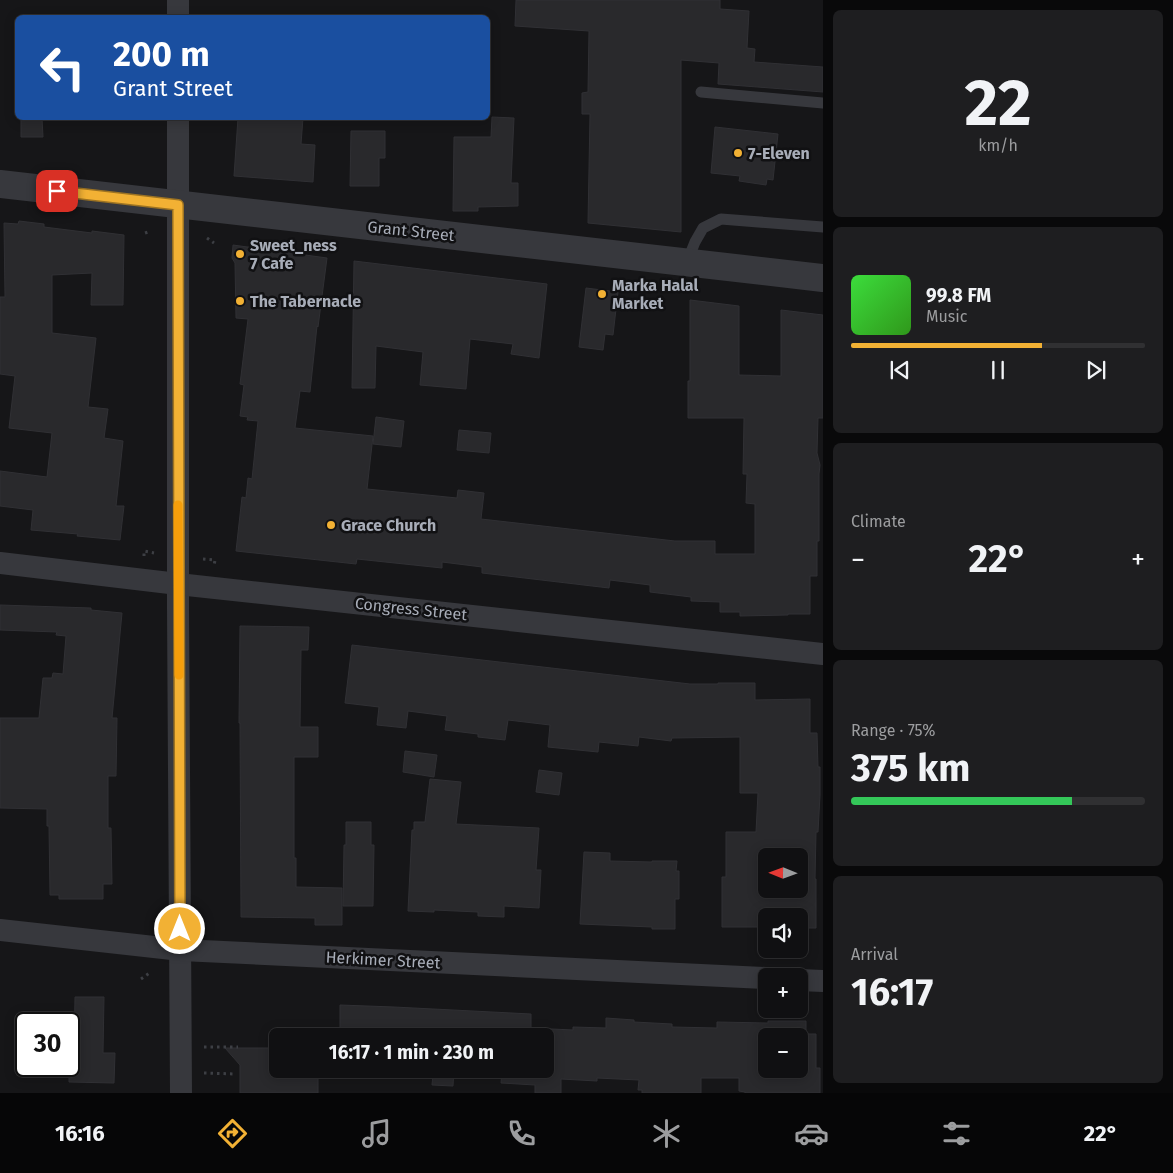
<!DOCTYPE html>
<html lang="en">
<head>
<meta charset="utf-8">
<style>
	body { margin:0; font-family:"Fira Sans",sans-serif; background:#1e1e20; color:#f1f3f6; height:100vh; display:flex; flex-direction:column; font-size:19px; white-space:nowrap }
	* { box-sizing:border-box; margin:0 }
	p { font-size:16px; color:#9c9d9f }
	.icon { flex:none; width:28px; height:28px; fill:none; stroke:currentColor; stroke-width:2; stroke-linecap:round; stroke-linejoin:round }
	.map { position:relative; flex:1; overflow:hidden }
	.details { display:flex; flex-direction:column; gap:10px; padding:10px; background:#09090a; width:350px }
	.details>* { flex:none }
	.banner { position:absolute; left:15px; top:15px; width:475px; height:105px; border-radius:8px; box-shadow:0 2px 12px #0003,0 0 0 1px #303032; background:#1a4fa0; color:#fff; overflow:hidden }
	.needle { width:32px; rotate:271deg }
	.controls { position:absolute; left:758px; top:848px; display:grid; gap:10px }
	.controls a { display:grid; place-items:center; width:50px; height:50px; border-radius:8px; background:#101012; box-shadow:0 2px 12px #0003,0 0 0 1px #303032; font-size:25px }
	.speed { position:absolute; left:15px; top:1012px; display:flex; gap:10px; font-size:25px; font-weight:700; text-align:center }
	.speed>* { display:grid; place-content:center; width:65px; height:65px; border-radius:50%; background:#101012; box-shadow:0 2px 12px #0003,0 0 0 1px #303032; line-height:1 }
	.speed .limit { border:2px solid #111; border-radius:8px; background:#fff; color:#111 }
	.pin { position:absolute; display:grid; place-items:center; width:42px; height:42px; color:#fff; margin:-21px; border-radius:10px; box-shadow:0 2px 8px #0006 }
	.me { position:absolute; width:55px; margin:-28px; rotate:0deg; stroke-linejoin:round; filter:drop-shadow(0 0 4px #0008) }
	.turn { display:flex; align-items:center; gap:18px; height:105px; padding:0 15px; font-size:22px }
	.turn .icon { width:65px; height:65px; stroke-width:2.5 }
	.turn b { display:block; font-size:35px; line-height:42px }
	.big { font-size:38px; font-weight:700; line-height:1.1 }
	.details .tile { flex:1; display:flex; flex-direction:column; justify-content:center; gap:8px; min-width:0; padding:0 18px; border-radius:8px; background:#1e1e20 }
	.details .dial { align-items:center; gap:0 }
	.dial b { font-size:65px; line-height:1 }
	.song { display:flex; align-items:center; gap:15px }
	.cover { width:60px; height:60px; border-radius:8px; background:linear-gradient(135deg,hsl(120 70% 55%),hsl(110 70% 35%)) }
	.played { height:5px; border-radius:2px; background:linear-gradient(90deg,#f2b134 65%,#303032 65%) }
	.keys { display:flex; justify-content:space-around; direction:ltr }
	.heat { display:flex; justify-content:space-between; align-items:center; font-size:28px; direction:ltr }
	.charge { height:8px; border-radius:4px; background:linear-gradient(90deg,#34c759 75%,#303032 0) }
	.trip { position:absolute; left:269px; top:1028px; width:285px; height:50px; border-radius:8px; background:#101012; box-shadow:0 2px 12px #0003,0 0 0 1px #303032; font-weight:700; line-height:50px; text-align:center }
	.tab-bar { display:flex; height:80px; justify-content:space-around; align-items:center; background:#060607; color:#9c9d9f }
	.tab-bar .icon { width:35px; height:35px }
	.tab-bar .current { color:#f2b134 }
	.tab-bar b { font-size:22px; color:#f1f3f6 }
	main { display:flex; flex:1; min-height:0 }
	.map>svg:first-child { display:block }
	.building { fill:#29292c; stroke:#303034; fill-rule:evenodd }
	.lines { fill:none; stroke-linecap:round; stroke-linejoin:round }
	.path { stroke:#3d3f44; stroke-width:3; stroke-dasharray:2.5 4; stroke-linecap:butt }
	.service { stroke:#37383d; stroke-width:11 }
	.minor { stroke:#37383d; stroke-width:22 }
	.tertiary { stroke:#37383d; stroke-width:28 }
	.route-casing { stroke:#9d7322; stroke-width:12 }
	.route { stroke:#f2b134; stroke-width:9 }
	.slow { stroke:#f59e0b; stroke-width:9 }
	.poi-dot { fill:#f2b134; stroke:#111113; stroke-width:2 }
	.labels { text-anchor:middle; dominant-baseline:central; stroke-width:5; stroke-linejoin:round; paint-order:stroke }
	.poi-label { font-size:16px; font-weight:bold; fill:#a8adb8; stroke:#111113; text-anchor:start }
	.street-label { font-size:16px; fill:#a8adb8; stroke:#111113 }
</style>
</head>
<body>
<main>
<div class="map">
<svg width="823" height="1093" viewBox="0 0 823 1093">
	<rect width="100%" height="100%" fill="#161618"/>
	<g class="building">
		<path d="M516 0H720V9L749 11 747 48 755 49 754 62 823 67V92L718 84 719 63 681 60V232L588 223 590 114H582V93L588 92 589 31 515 26Z"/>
		<path d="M492 117 514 118 511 183H518V206L478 207V211H453L454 137H491Z"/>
		<path d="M21 118H42L43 137H21Z"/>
		<path d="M238 118H303L301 144 315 145 313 182 234 176Z"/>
		<path d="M715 127 778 134 773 180 767 179 766 185 739 181 740 176 711 173Z"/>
		<path d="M351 131H385V158H379V186H350Z"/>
		<path d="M19 221 44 224V227L92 233V231L124 235 123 305H91L92 273 52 275V333L96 338 88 407 108 409 104 438 123 441 116 506H124L120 540 77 536 78 534 31 530 33 510 0 506V471L47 477 52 433 9 428 15 376 0 374V297H5L4 223 18 224Z"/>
		<path d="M233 245 327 258 318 327 317 326 310 392 300 391 295 428 373 436 367 489 457 498 458 490 484 493 481 519 675 541H715V554H755V504L746 503 747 474H743L744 418H688V381H690V300L739 306V375L781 376V310L823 315V418H818L817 453 820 465 819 474V541H817V576H810V614H788V615L740 616V612H720V602L691 601V597L650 592V585L610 580 609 588 482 573V567L442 562V568L357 559 356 564 236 551 242 497 246 498 248 478 252 479 258 421 247 420 248 417 240 416 244 385 240 384 248 319 236 318 235 263 232 258Z"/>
		<path d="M354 261 547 284 539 358 511 354 513 344 470 339 466 389 420 385 423 352 376 346 375 388H352Z"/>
		<path d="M586 288 618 292 613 335 605 334 603 350 579 347Z"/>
		<path d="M376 417 404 421 401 447 373 444Z"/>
		<path d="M459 430 491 433 489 453 457 450Z"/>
		<path d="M0 605 91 608V610L122 613 112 718H117L116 776H108V828H111L112 884H103V899H59V895H50L49 826H47V809L0 808V718H39L43 678H52L53 673 63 674 66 636 56 635 57 632 0 630Z"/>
		<path d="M240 626 309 627 308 650H301L300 727H318V757H294V858H296V887L342 888V925H315V918L241 917 240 723H239Z"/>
		<path d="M352 645 690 684H718V683H755V700L810 699V733H817L818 767H820V795L818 832H816L815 879H816V928H799V916H766V927H722V877H726V832H756L758 793H740V737L672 738 671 741 639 737 638 746 599 742 598 752 548 747 550 725 508 720 505 740 478 737V734L445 730 447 716 408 711 406 728 377 725 379 707 345 703ZM766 856H799V889H766Z"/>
		<path d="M405 751 437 755 434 777 403 772Z"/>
		<path d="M539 770 562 773 559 795 536 792Z"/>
		<path d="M430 779 461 782 456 824 539 828 536 870H541L539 908 504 906V917L478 916V912L434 910V912L408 911 412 830H414V822H425Z"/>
		<path d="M346 822H371V845H374L373 906H343L344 845H346Z"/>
		<path d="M584 852 610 853V861L652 862V861H677L676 871H679V899H675V929H652V927L580 924Z"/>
		<path d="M75 997H104L103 1053H115L114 1083 69 1082V1053H74Z"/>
		<path d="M340 1005 394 1007 531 1014V1028L573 1030V1027L606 1028V1018L634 1020V1022L672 1024V1027L717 1028V1022L768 1023V1021H806V1034H816V1068H820V1093H745V1092L739 1091V1078H701V1093H642V1090H638L639 1080 597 1078V1081L561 1079V1093H535V1085L501 1083 502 1070 484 1069H545V1036H340ZM766 1036H799V1069H766Z"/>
		<path d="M225 1048H278V1069H318V1093H240V1065Z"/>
		<path d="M407 1069H454L453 1086 432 1085 433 1074 407 1072Z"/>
	</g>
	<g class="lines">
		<g class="path">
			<path d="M145 233 151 231"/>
			<path d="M207 238 214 243"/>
			<path d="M144 556V551L154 553"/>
			<path d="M203 559 215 560 214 566"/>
			<path d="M141 979 151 972"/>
			<path d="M204 1047H238"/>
			<path d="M204 1073 236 1074"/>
		</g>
		<g class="service">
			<path d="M701 92 823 103"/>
			<path d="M687 262 695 242 703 228 721 219 823 227"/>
		</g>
		<g class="minor">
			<path d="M178 0V18"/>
			<path d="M178 118V608L181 1093"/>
			<path d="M0 563 178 584 823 654"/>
			<path d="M0 930 181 950 766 978"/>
			<path d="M799 980 823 981"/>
		</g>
		<path class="tertiary" d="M0 184 823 278"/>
	</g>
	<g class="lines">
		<g class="route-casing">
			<path id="route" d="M57 191 178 205 180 929"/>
		</g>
		<use href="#route" class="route"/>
		<path class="slow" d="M178 505 179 675"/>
	</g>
	<g class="poi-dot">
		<circle cx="738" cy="153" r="5"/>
		<circle cx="240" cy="254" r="5"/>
		<circle cx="602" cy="294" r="5"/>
		<circle cx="240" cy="301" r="5"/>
		<circle cx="331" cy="525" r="5"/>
	</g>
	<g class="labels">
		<g class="poi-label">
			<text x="748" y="153">7-Eleven</text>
			<text x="250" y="245">Sweet_ness<tspan x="250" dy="18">7 Cafe</tspan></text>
			<text x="612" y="285">Marka Halal<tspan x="612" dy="18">Market</tspan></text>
			<text x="250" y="301">The Tabernacle</text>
			<text x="341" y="525">Grace Church</text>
		</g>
		<g class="street-label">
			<text transform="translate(411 231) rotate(6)">Grant Street</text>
			<text transform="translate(411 609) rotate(6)">Congress Street</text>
			<text transform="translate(383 960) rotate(3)">Herkimer Street</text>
		</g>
	</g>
</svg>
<div class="controls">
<a><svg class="needle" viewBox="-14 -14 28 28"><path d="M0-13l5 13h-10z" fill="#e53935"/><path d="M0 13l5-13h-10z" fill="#9c9d9f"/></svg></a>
<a><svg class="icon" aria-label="sound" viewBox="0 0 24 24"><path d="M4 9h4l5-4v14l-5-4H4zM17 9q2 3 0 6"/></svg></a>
<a>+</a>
<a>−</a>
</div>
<div class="speed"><div class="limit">30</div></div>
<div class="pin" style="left:57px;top:191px;background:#d93025"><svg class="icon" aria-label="arrive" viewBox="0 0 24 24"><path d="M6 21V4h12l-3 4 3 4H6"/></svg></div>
<svg class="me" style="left:180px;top:929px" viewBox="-20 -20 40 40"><circle r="17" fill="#f2b134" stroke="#fff" stroke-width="3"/><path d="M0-11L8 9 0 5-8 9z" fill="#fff"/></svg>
<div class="trip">16:17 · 1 min · 230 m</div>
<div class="banner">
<div class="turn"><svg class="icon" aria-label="left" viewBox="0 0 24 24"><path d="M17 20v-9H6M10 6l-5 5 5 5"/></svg><div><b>200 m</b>Grant Street</div></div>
</div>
</div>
<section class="details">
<div class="tile dial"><b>22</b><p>km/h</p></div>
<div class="tile">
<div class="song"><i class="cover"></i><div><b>99.8 FM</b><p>Music</p></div></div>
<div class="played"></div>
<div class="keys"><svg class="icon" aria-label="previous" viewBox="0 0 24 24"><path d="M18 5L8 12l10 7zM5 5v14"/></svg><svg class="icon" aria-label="pause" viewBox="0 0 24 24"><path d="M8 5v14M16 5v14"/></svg><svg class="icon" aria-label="next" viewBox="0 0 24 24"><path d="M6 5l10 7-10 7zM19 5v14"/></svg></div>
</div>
<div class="tile"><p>Climate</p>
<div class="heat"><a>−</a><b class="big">22°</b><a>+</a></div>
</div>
<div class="tile"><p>Range · 75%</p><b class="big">375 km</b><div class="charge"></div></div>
<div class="tile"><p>Arrival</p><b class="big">16:17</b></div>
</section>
</main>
<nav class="tab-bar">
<b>16:16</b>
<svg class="icon current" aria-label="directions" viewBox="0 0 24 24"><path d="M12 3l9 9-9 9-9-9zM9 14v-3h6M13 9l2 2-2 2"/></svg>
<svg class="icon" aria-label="music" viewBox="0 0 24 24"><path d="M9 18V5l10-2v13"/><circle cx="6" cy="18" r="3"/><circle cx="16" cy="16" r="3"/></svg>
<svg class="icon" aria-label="phone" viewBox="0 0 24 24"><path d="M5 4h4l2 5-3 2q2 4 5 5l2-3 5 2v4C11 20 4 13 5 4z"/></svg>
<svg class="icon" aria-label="climate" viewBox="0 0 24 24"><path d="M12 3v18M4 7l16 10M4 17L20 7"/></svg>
<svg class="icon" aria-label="car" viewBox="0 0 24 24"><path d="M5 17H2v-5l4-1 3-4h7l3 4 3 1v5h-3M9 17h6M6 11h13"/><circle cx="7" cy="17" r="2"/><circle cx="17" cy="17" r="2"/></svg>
<svg class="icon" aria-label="filters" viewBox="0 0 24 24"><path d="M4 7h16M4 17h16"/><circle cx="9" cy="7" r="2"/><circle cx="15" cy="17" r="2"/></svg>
<b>22°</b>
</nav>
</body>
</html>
